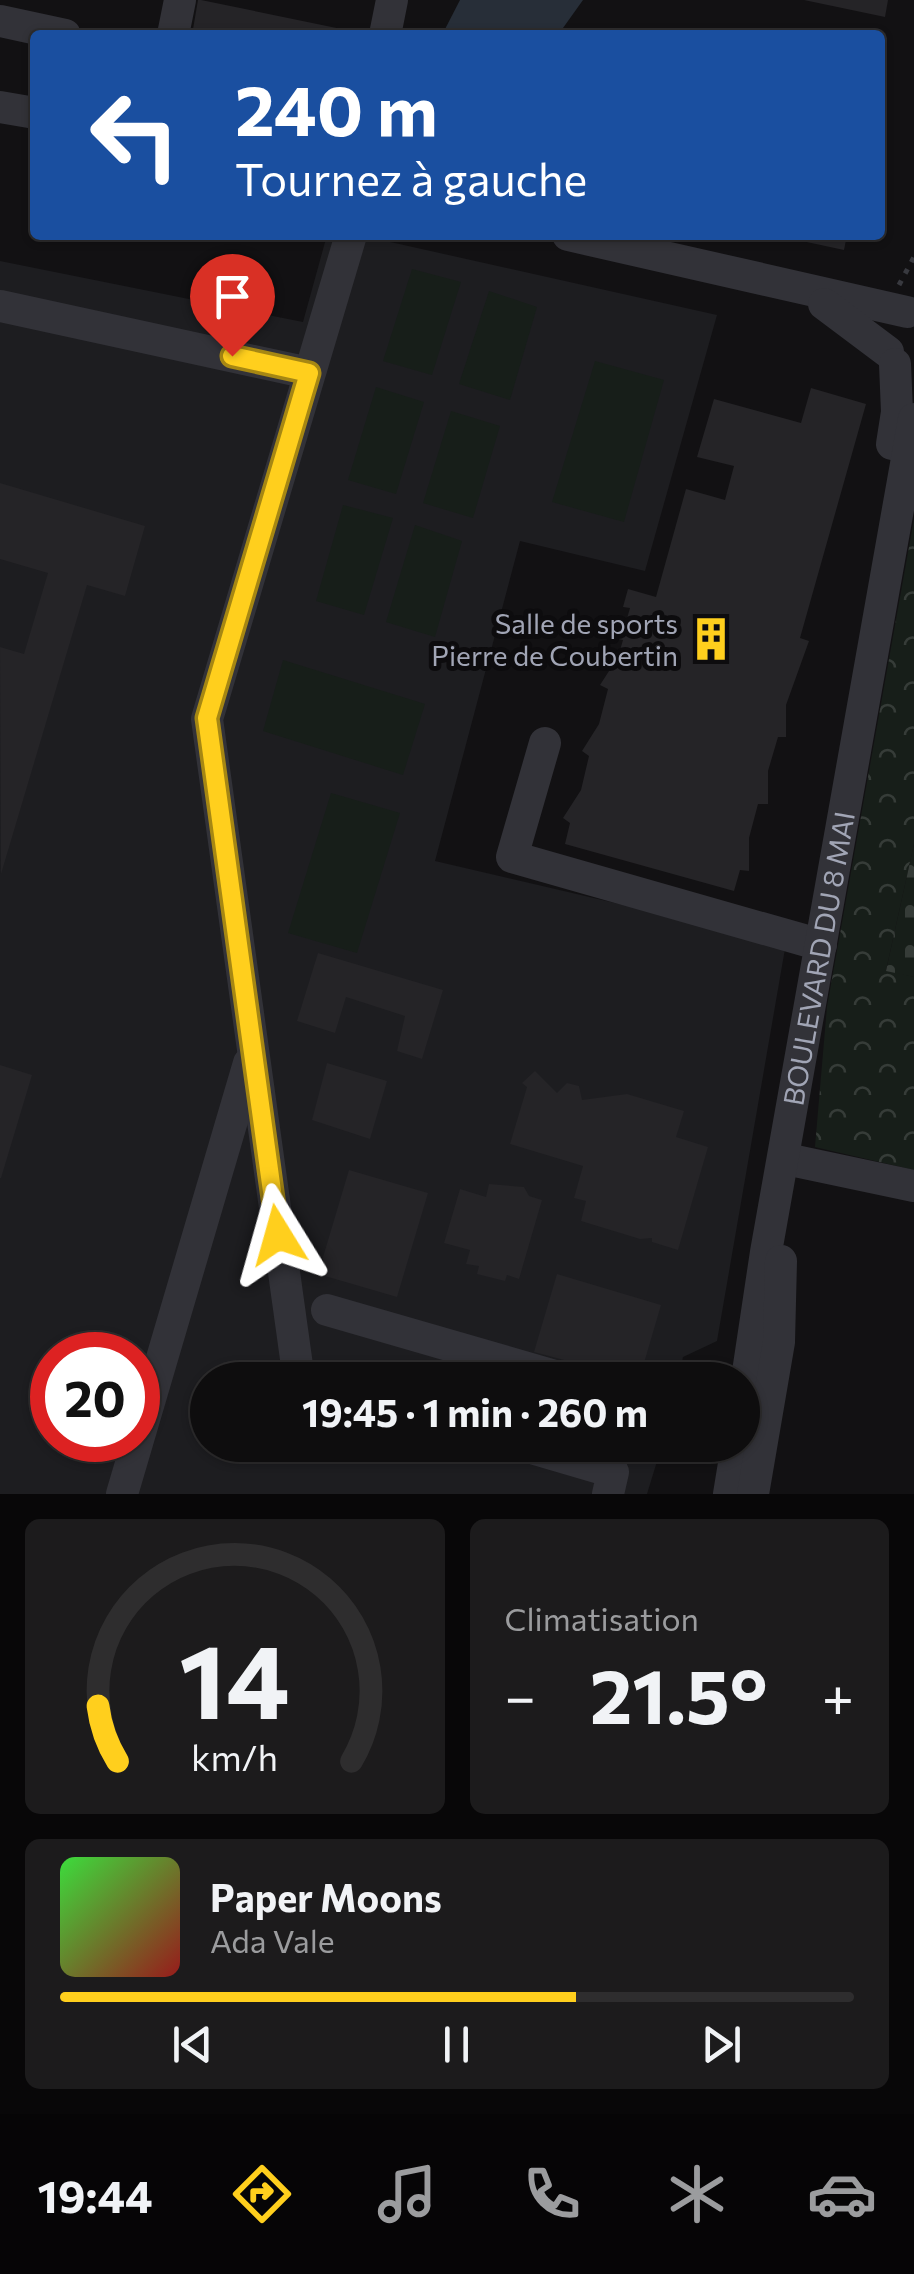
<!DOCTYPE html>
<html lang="fr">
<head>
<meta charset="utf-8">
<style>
	body { margin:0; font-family:Commissioner,sans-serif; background:#1c1b1c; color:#f1f3f6; height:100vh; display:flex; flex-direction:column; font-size:38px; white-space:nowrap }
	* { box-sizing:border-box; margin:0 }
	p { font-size:32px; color:#9b9c9e }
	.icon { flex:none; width:55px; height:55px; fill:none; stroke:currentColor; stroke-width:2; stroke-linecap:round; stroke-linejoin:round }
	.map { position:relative; height:1494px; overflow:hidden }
	.details { display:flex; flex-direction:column; gap:25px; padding:25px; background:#080708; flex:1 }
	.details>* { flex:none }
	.hud { position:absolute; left:30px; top:30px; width:855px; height:210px; border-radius:10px; box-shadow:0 2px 8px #0004,0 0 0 2px #2e2d2e; background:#1a4fa0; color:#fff; overflow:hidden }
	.speed { position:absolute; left:30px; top:1332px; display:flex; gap:20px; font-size:50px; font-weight:700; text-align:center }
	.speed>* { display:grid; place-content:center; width:130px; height:130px; border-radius:50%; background:#0e0d0e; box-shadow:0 2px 8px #0004,0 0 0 2px #2e2d2e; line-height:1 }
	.speed .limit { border:15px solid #d22; background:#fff; color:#111 }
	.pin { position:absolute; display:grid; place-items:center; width:85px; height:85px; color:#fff; margin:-102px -42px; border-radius:50% 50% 50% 0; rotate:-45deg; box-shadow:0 0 10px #0007 }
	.pin .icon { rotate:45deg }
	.me { position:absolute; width:110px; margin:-55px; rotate:352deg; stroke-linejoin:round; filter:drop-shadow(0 0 8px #0008) }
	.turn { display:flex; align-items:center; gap:35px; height:210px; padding:0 40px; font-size:45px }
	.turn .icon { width:130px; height:130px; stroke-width:2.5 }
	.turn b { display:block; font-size:70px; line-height:85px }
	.big { font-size:75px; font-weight:700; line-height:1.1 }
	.details .tile { flex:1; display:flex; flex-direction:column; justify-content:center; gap:15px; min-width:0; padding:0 35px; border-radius:15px; background:#1c1b1c }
	.details .dial { align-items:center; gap:0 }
	.dial svg { height:260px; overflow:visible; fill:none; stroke:#2e2d2e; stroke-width:7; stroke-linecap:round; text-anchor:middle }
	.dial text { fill:#f1f3f6; stroke:none }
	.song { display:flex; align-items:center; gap:30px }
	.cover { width:120px; height:120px; border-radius:15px; background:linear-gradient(135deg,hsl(120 70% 55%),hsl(0 70% 35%)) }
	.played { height:10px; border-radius:5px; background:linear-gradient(90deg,#ffcf1d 65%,#2e2d2e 65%) }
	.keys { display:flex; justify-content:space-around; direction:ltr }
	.heat { display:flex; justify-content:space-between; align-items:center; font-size:55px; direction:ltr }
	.details .tiles { flex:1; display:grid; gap:25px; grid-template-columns:1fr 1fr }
	.tile:last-child { grid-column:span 2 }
	.trip { position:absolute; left:190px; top:1362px; width:570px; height:100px; border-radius:50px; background:#0e0d0e; box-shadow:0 2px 8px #0004,0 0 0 2px #2e2d2e; font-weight:700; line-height:100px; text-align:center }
	.tabs { display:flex; height:160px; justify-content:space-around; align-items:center; background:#060506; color:#9b9c9e }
	.tabs .icon { width:70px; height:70px }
	.tabs .current { color:#ffcf1d }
	.tabs b { font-size:45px; color:#f1f3f6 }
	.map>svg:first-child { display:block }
	.built { fill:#1d1d20; fill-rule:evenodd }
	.forest { fill:url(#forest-crowns) }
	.cemetery { fill:url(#cemetery-stones) }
	.garden { fill:#171e19 }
	.water { fill:#272e38 }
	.building { fill:#252427 }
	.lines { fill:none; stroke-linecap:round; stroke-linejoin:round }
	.path { stroke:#38393f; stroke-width:5; stroke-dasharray:5 8; stroke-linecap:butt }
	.minor { stroke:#323238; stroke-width:32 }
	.route-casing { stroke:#a68713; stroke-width:25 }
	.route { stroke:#ffcf1d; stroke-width:18 }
	.labels { text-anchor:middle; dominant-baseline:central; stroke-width:10; stroke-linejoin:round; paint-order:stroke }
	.poi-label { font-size:28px; fill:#a1a5b5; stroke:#0d0c0e; text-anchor:end }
	.street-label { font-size:28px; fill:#a1a5b5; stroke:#0d0c0e }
</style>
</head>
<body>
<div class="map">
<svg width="914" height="1494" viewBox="0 0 914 1494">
	<defs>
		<pattern id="forest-crowns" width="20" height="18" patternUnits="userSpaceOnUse" patternTransform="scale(2.5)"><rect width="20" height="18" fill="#171e19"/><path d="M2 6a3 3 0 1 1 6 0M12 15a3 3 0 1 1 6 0" fill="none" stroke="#363c38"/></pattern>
		<pattern id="cemetery-stones" width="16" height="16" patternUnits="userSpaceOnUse" patternTransform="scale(2.5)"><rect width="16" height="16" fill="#171e19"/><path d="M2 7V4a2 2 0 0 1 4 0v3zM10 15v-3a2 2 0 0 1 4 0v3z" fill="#363c38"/></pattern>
	</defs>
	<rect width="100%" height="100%" fill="#121113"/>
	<path class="built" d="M327 235H359L717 315 645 571 520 541 435 861 786 943 717 1341 683 1357 678 1380H208V1445H662L647 1494H0V261L303 322ZM52 1355H138V1440H52Z"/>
	<path class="forest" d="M914 519V844L886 970 914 977V1170L815 1147 827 1007Z"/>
	<path class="cemetery" d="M914 844V977L886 971Z"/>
	<g class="garden">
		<path d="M412 269 461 282 432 375 383 361Z"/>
		<path d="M489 291 537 307 510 400 459 384Z"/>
		<path d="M595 361 664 380 624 522 552 502Z"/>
		<path d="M376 387 424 402 396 494 348 480Z"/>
		<path d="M451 411 500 426 473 518 423 503Z"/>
		<path d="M343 505 393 518 364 615 316 601Z"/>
		<path d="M415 525 462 541 435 637 386 622Z"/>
		<path d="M283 660 425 704 403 775 263 731Z"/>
		<path d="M331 793 400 813 357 953 288 933Z"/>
	</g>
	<path class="water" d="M460 0H583L558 35H442Z"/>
	<g class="building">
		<path d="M198 0H201L351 31 350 35H192Z"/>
		<path d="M804 0H888L885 17Z"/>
		<path d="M774 235H847L844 250Z"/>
		<path d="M811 388 866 404 800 638 809 641 786 705V737H778L768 771V804H758L749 838V871L740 870 734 891 565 844 570 823 563 818 581 790 589 756 582 751 599 724 608 689 600 685 618 657 623 640 614 638 619 621 626 622 630 608 623 607 628 589 656 597 686 489 725 500 734 466 697 457 714 399 801 423Z"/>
		<path d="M0 483 145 526 125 596 87 585 1 874 0 647 24 654 48 573 0 559Z"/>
		<path d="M318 953 443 990 422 1059 397 1051 405 1016 346 997 335 1033 297 1021Z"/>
		<path d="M327 1063 387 1081 370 1139 312 1120Z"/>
		<path d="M0 1065 32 1075 1 1178H0Z"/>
		<path d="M535 1071 557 1093 567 1083 579 1086 582 1100 627 1094 684 1111 676 1137 708 1147 678 1250 652 1242V1238L640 1239 581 1221 586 1201 574 1198 583 1166 510 1144 527 1087 522 1083Z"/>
		<path d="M349 1170 428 1193 397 1297 318 1274Z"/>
		<path d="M489 1184 524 1187 529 1196 542 1200 519 1279 507 1275 505 1281 477 1274 479 1266 466 1264 470 1250 444 1243 460 1189 486 1197Z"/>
		<path d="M557 1274 661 1305 639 1380 534 1352Z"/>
	</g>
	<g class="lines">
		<path class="path" d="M899 285 914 257"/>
		<g class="minor">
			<path d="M0 21 65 35"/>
			<path d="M173 35 180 0"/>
			<path d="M385 35 392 0"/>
			<path d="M0 107 35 113"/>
			<path d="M568 235 907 312"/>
			<path d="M824 304 888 352"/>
			<path d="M0 306 309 373"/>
			<path d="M892 444 897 412 895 364"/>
			<path d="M545 743 512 857 821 945"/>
			<path d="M786 1159 914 1186"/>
			<path d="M327 1310 569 1380"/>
			<path d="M299 1380 207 719 351 235"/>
			<path id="s1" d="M742 1412 766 1252 914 419"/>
			<path d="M521 1445 613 1472 608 1494"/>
			<path d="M122 1494 249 1063"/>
			<path d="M729 1494 737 1445"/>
			<path d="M753 1494 779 1342 781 1261"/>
		</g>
	</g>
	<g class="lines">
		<g class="route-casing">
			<path id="route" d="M232 356 309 373 207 718 278 1235"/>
		</g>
		<use href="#route" class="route"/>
	</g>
	<defs>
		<g id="building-bare" transform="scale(3.45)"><path d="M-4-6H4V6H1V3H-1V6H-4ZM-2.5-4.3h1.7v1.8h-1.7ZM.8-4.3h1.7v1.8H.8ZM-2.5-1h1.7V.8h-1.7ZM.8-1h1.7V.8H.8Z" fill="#ffcf1d" stroke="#0d0c0e" stroke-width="2.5" paint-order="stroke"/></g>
	</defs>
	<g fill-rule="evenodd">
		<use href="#building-bare" x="711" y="639"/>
	</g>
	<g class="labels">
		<g class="poi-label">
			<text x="678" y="623">Salle de sports<tspan x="678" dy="32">Pierre de Coubertin</tspan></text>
		</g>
		<g class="street-label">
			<text stroke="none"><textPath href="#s1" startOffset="460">BOULEVARD DU 8 MAI</textPath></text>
		</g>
	</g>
</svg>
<div class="speed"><div class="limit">20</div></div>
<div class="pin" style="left:232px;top:356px;background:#d93025"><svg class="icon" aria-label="arrive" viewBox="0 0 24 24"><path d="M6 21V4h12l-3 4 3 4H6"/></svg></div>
<svg class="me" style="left:278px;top:1235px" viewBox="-20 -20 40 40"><path d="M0-17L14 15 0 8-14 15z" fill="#ffcf1d" stroke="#fff" stroke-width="4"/></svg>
<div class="trip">19:45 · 1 min · 260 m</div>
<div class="hud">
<div class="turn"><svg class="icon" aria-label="left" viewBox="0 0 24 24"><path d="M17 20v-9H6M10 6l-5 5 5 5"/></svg><div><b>240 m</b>Tournez à gauche</div></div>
</div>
</div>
<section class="details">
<div class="tiles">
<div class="tile dial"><svg viewBox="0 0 100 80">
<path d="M14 69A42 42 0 1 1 86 69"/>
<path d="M14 69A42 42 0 0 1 8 52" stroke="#ffcf1d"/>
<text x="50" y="56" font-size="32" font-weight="700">14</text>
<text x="50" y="72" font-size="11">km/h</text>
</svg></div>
<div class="tile"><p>Climatisation</p>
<div class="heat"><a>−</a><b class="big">21.5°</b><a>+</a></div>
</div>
<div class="tile">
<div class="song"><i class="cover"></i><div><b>Paper Moons</b><p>Ada Vale</p></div></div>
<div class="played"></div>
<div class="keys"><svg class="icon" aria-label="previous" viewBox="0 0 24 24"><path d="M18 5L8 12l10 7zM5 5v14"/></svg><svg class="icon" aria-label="pause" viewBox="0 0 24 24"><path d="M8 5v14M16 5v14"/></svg><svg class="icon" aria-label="next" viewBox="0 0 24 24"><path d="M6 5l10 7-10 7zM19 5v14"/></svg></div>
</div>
</div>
</section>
<nav class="tabs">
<b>19:44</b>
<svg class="icon current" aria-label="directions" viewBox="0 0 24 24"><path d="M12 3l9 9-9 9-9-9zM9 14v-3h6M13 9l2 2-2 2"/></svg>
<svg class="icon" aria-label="music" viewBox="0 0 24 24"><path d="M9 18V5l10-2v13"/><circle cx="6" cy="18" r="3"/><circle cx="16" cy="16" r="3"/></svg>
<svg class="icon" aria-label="phone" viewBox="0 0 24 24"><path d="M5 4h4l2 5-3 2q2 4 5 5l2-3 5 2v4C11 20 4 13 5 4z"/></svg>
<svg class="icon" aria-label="climate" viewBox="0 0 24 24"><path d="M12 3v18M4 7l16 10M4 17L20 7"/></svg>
<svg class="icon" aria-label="car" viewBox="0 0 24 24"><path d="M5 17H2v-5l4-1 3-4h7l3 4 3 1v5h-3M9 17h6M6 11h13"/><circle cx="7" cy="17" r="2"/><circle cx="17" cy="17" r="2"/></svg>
</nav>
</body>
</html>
